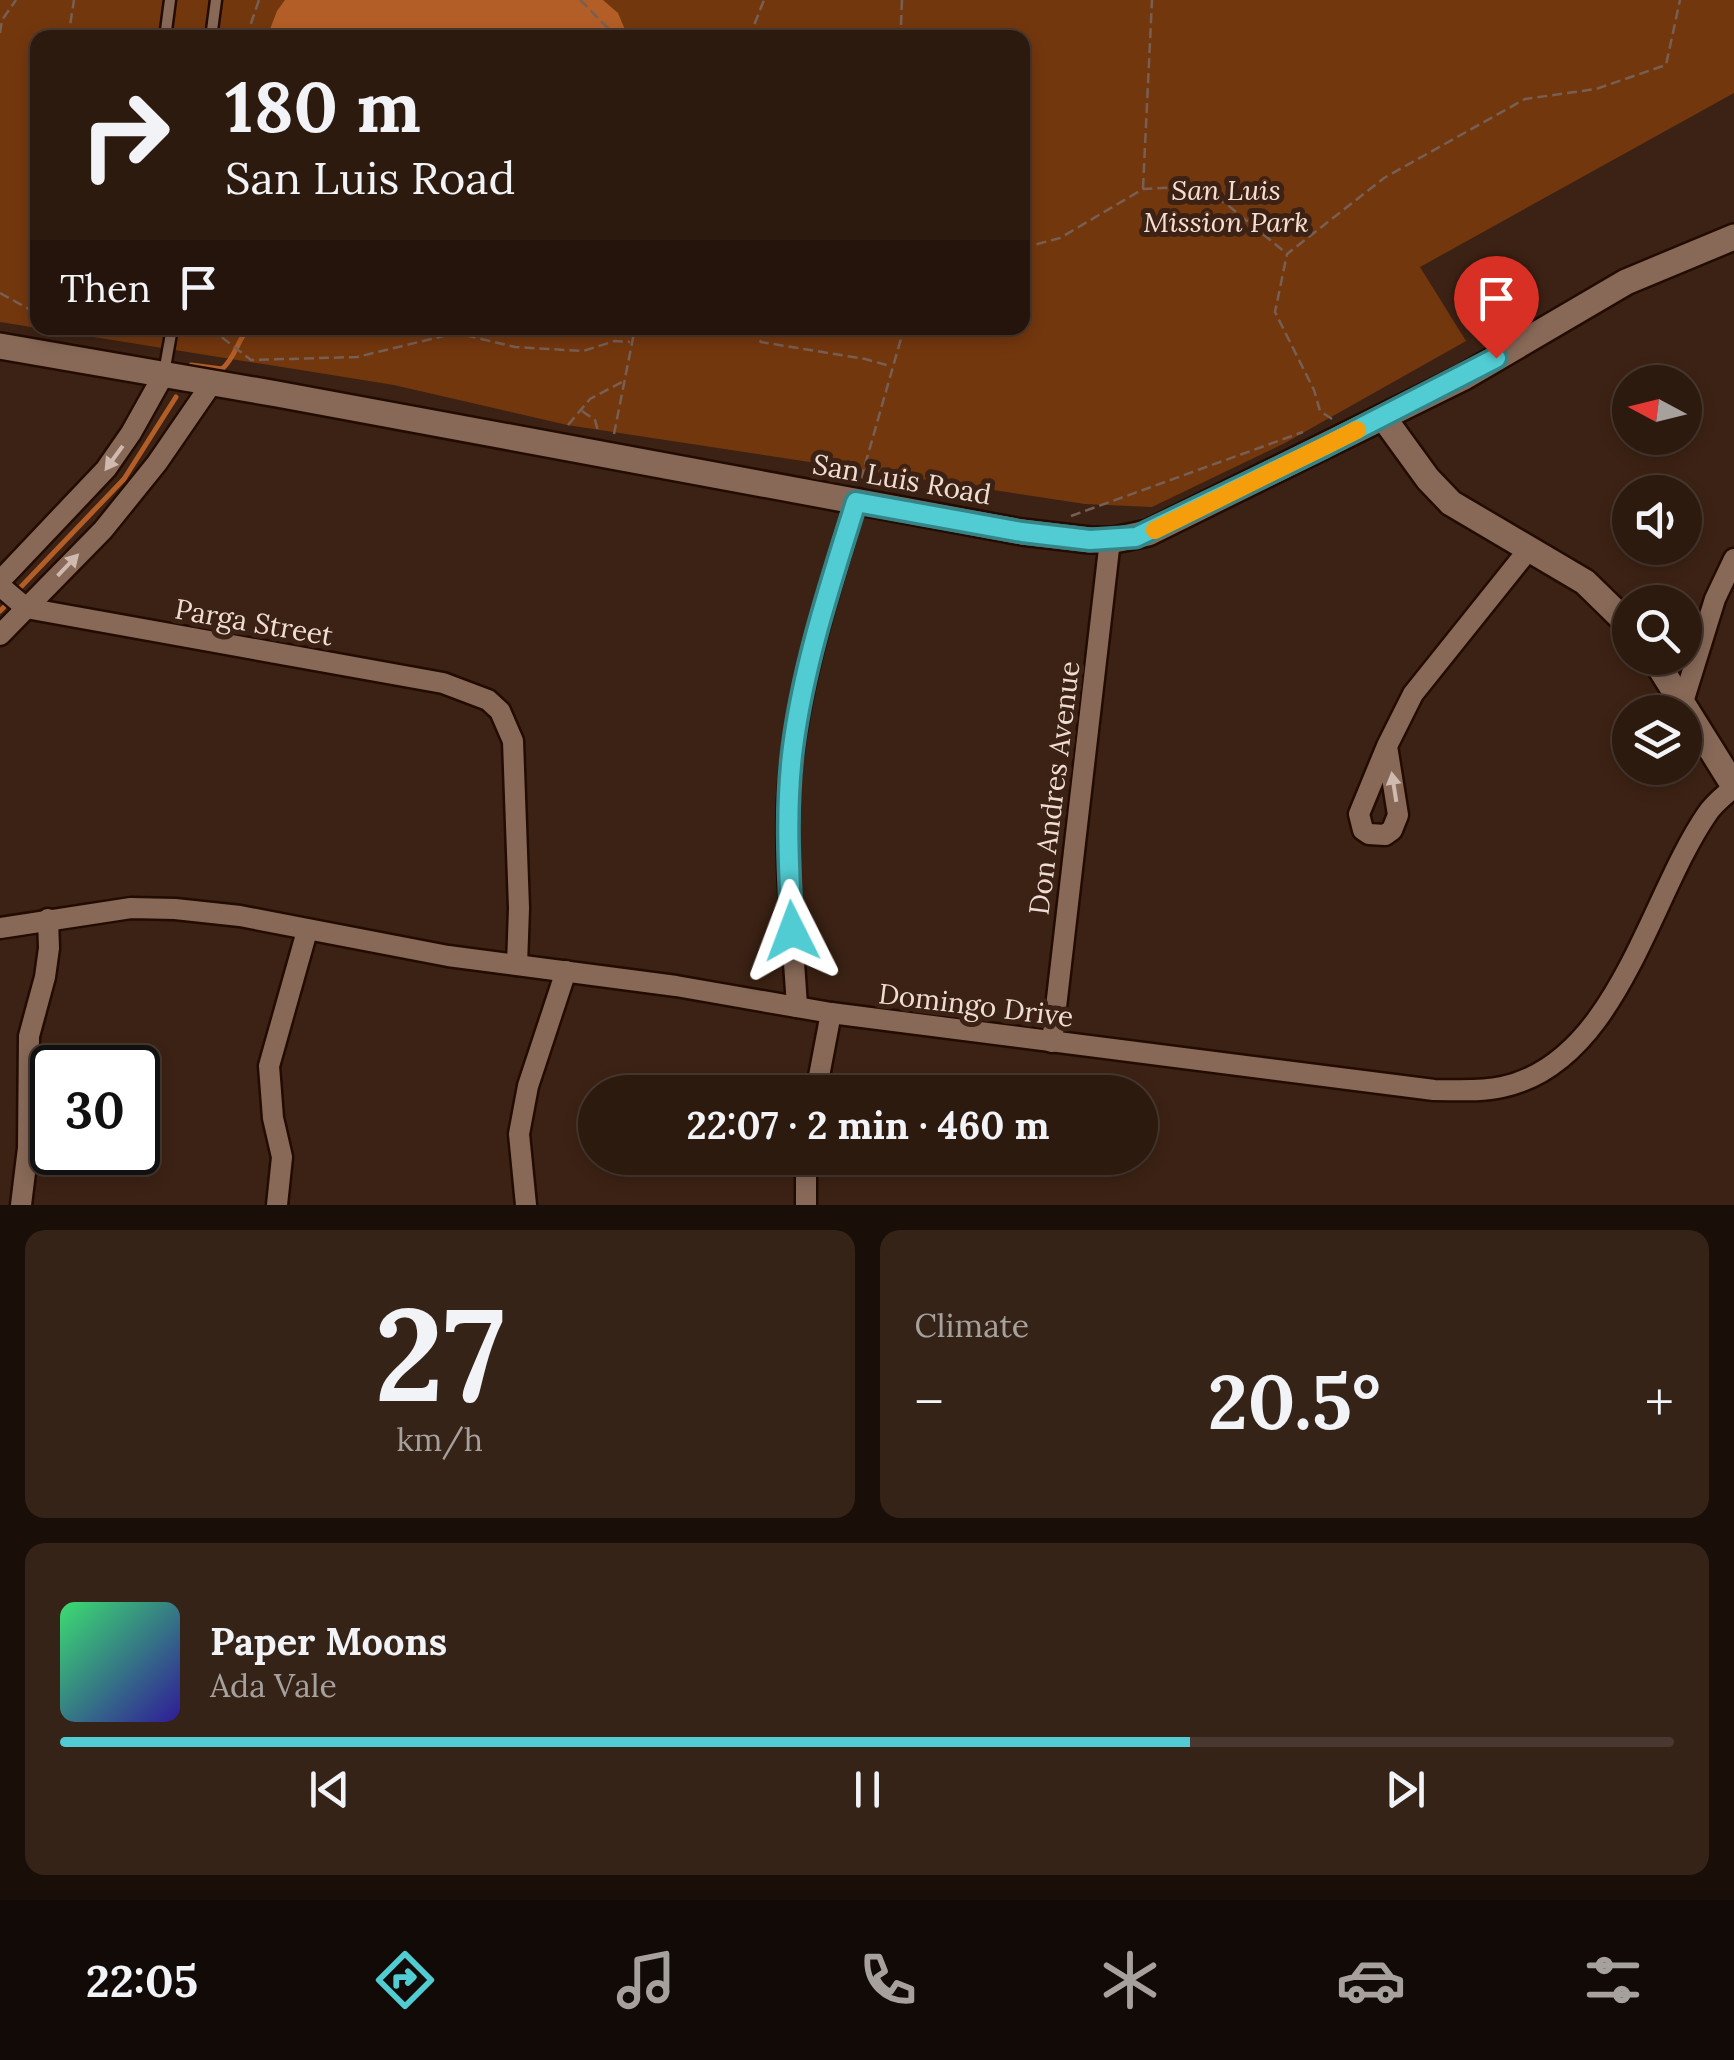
<!DOCTYPE html>
<html lang="en">
<head>
<meta charset="utf-8">
<style>
	body { margin:0; font-family:Lora,serif; background:#352318; color:#f1f3f6; height:100vh; display:flex; flex-direction:column; font-size:38px; white-space:nowrap }
	* { box-sizing:border-box; margin:0 }
	p { font-size:32px; color:#a7a19e }
	.icon { flex:none; width:55px; height:55px; fill:none; stroke:currentColor; stroke-width:2; stroke-linecap:round; stroke-linejoin:round }
	.map { position:relative; height:1205px; overflow:hidden }
	.drawer { display:flex; flex-direction:column; gap:25px; padding:25px; background:#190e08; flex:1 }
	.drawer>* { flex:none }
	.guide { position:absolute; left:30px; top:30px; width:1000px; height:305px; border-radius:20px; box-shadow:0 5px 15px #0003,0 0 0 2px #48382f; background:#2d1a0f; color:#f1f3f6; overflow:hidden }
	.needle { width:65px; rotate:277deg }
	.buttons { position:absolute; left:1612px; top:365px; display:grid; gap:20px }
	.buttons a { display:grid; place-items:center; width:90px; height:90px; border-radius:50%; background:#2d1a0f; box-shadow:0 5px 15px #0003,0 0 0 2px #48382f; font-size:50px }
	.speed { position:absolute; left:30px; top:1045px; display:flex; gap:20px; font-size:50px; font-weight:700; text-align:center }
	.speed>* { display:grid; place-content:center; width:130px; height:130px; border-radius:50%; background:#2d1a0f; box-shadow:0 5px 15px #0003,0 0 0 2px #48382f; line-height:1 }
	.speed .limit { border:5px solid #111; border-radius:15px; background:#fff; color:#111 }
	.pin { position:absolute; display:grid; place-items:center; width:85px; height:85px; color:#fff; margin:-102px -42px; border-radius:50% 50% 50% 0; rotate:-45deg; box-shadow:0 0 10px #0007 }
	.pin .icon { rotate:45deg }
	.me { position:absolute; width:110px; margin:-55px; rotate:357deg; stroke-linejoin:round; filter:drop-shadow(0 0 8px #0008) }
	.turn { display:flex; align-items:center; gap:35px; height:210px; padding:0 30px; font-size:45px }
	.turn .icon { width:130px; height:130px; stroke-width:2.5 }
	.turn b { display:block; font-size:70px; line-height:85px }
	.then { display:flex; align-items:center; height:95px; padding:0 30px; background:#0003; gap:20px; font-size:38px }
	.big { font-size:75px; font-weight:800; line-height:1.1 }
	.drawer .card { flex:1; display:flex; flex-direction:column; justify-content:center; gap:15px; min-width:0; padding:0 35px; border-radius:20px; background:#352318 }
	.drawer .dial { align-items:center; gap:0 }
	.dial b { font-size:130px; line-height:1 }
	.song { display:flex; align-items:center; gap:30px }
	.cover { width:120px; height:120px; border-radius:15px; background:linear-gradient(135deg,hsl(140 70% 55%),hsl(250 70% 35%)) }
	.played { height:10px; border-radius:5px; background:linear-gradient(90deg,#51ccd2 70%,#48382f 70%) }
	.keys { display:flex; justify-content:space-around; direction:ltr }
	.heat { display:flex; justify-content:space-between; align-items:center; font-size:55px; direction:ltr }
	.drawer .tiles { flex:1; display:grid; gap:25px; grid-template-columns:1fr 1fr }
	.card:last-child { grid-column:span 2 }
	.trip { position:absolute; left:578px; top:1075px; width:580px; height:100px; border-radius:50px; background:#2d1a0f; box-shadow:0 5px 15px #0003,0 0 0 2px #48382f; font-weight:800; line-height:100px; text-align:center }
	.dock { display:flex; height:160px; justify-content:space-around; align-items:center; background:#120a06; color:#a7a19e }
	.dock .icon { width:70px; height:70px }
	.dock .active { color:#51ccd2 }
	.dock b { font-size:45px; color:#f1f3f6 }
	.map>svg:first-child { display:block }
	.green { fill:#73370e; fill-rule:evenodd }
	.water { fill:#b35d27 }
	.lines { fill:none; stroke-linecap:round; stroke-linejoin:round }
	.stream { stroke:#b35d27; stroke-width:5 }
	.service-casing { stroke:#220b01; stroke-width:15 }
	.minor-casing { stroke:#220b01; stroke-width:25 }
	.tertiary-casing { stroke:#220b01; stroke-width:30 }
	.path { stroke:#775f53; stroke-width:2.5; stroke-dasharray:10 5; stroke-linecap:butt }
	.service { stroke:#886958; stroke-width:10 }
	.minor { stroke:#886958; stroke-width:20 }
	.tertiary { stroke:#886958; stroke-width:25 }
	.oneway { fill:#d0baaf }
	.route-casing { stroke:#358588; stroke-width:25 }
	.route { stroke:#51ccd2; stroke-width:18 }
	.slow { stroke:#f59e0b; stroke-width:18 }
	.labels { text-anchor:middle; dominant-baseline:central; stroke-width:10; stroke-linejoin:round; paint-order:stroke }
	.park-label { font-size:28px; font-style:italic; fill:#f6ded1; stroke:#3c2214 }
	.street-label { font-size:28px; fill:#efddd4; stroke:#3c2214 }
</style>
</head>
<body>
<div class="map">
<svg width="1734" height="1205" viewBox="0 0 1734 1205">
	<rect width="100%" height="100%" fill="#3c2214"/>
	<path class="green" d="M0 0H1734V93L1420 267 1466 341 1285 443 1152 507 1085 504 567 425 394 385 0 322ZM38 38H1022V328H38Z"/>
	<path class="water" d="M285 0H603L618 13 628 37H267L277 11Z"/>
	<g class="lines">
		<g class="stream">
			<path d="M191 365 222 369C236 357 237 340 249 328"/>
			<path d="M17 591 124 479 176 397"/>
			<path d="M0 611 4 607"/>
		</g>
		<g class="service-casing">
			<g id="service">
				<path d="M165 38 170 0"/>
				<path d="M211 38 216 0"/>
				<path d="M164 373 172 328"/>
			</g>
		</g>
		<g class="minor-casing">
			<g id="minor">
				<path d="M0 581 106 469 131 433 164 374"/>
				<path d="M0 586 26 608 443 683 488 700 500 711 513 741 519 908 517 965"/>
				<path d="M0 635 103 530 157 463 212 383"/>
				<path d="M1683 702 1715 599 1734 559"/>
				<path d="M1387 746 1398 815 1392 830 1385 835 1369 834 1363 830 1359 814 1387 746 1413 694 1529 549"/>
				<path d="M0 928 131 908 175 909 240 916 448 956 676 986 831 1013 1434 1090C1457 1090 1480 1092 1502 1087 1617 1063 1649 898 1707 814 1713 804 1725 795 1734 787"/>
				<path d="M797 1007C793 939 785 869 788 800 794 697 826 600 856 501"/>
				<path d="M1052 1042 1110 540"/>
				<path d="M816 1092 831 1013"/>
				<path d="M806 1158V1205"/>
				<path d="M21 1205 28 1148 29 1036 45 977 49 948 48 919"/>
				<path d="M277 1205 282 1157 273 1118 269 1066 307 931"/>
				<path d="M526 1205 519 1134 528 1086 566 971"/>
			</g>
		</g>
		<g class="tertiary-casing">
			<g id="tertiary">
				<path d="M0 346 277 394 1022 532 1090 540H1114L1148 533 1464 377 1626 282 1734 237"/>
				<path d="M1383 417 1428 479 1451 503 1585 582 1630 626"/>
				<path d="M1654 658 1734 786"/>
			</g>
		</g>
		<g class="path">
			<path d="M580 0C595 13 605 30 624 38"/>
			<path d="M902 0 901 25 907 38"/>
			<path d="M0 33 2 20 16 0"/>
			<path d="M68 38 74 0"/>
			<path d="M246 38 259 0"/>
			<path d="M749 38 764 0"/>
			<path d="M1143 188 1152 0"/>
			<path d="M1022 248 1060 238 1143 189 1182 187 1224 202 1286 253"/>
			<path d="M0 293 38 314"/>
			<path d="M210 328 251 360 357 357 456 333 515 347 583 351 615 341 630 342"/>
			<path d="M751 328 761 342 865 359 890 366"/>
			<path d="M582 411 595 420 598 431"/>
			<path d="M1332 419 1320 411 1314 390 1275 312 1287 254 1384 178 1525 99 1596 89 1666 65 1680 0"/>
			<path d="M568 425 590 399 624 381"/>
			<path d="M614 434 635 328"/>
			<path d="M861 479 904 328"/>
			<path d="M1071 516 1303 432"/>
		</g>
		<use href="#service" class="service"/>
		<use href="#minor" class="minor"/>
		<use href="#tertiary" class="tertiary"/>
	</g>
	<defs><path id="oneway-solid" d="M-6-.8H1V-3.2L6.5 0L1 3.2V.8H-6Z" transform="scale(2.5)"/></defs>
	<g class="oneway">
		<use href="#oneway-solid" transform="translate(114 458) rotate(126)"/>
		<use href="#oneway-solid" transform="translate(68 565) rotate(-46)"/>
		<use href="#oneway-solid" transform="translate(1394 787) rotate(-99)"/>
	</g>
	<g class="lines">
		<g class="route-casing">
			<path id="route" d="M792 931C789 870 785 809 793 747 804 663 831 582 856 502L1022 532 1090 540 1136 537 1323 447 1496 358"/>
		</g>
		<use href="#route" class="route"/>
		<path class="slow" d="M1155 530 1357 430"/>
	</g>
	<g class="labels">
		<g class="park-label">
			<text x="1226" y="190">San Luis<tspan x="1226" dy="32">Mission Park</tspan></text>
		</g>
		<g class="street-label">
			<text transform="translate(902 479) rotate(10)">San Luis Road</text>
			<text transform="translate(254 622) rotate(10)">Parga Street</text>
			<text transform="translate(1054 788) rotate(-83)">Don Andres Avenue</text>
			<text transform="translate(976 1005) rotate(7)">Domingo Drive</text>
		</g>
	</g>
</svg>
<div class="buttons">
<a><svg class="needle" viewBox="-14 -14 28 28"><path d="M0-13l5 13h-10z" fill="#e53935"/><path d="M0 13l5-13h-10z" fill="#a7a19e"/></svg></a>
<a><svg class="icon" aria-label="sound" viewBox="0 0 24 24"><path d="M4 9h4l5-4v14l-5-4H4zM17 9q2 3 0 6"/></svg></a>
<a><svg class="icon" aria-label="search" viewBox="0 0 24 24"><circle cx="10" cy="10" r="6"/><path d="M15 15l6 6"/></svg></a>
<a><svg class="icon" aria-label="layers" viewBox="0 0 24 24"><path d="M12 4l9 5-9 5-9-5zM3 14l9 5 9-5"/></svg></a>
</div>
<div class="speed"><div class="limit">30</div></div>
<div class="pin" style="left:1496px;top:358px;background:#d93025"><svg class="icon" aria-label="arrive" viewBox="0 0 24 24"><path d="M6 21V4h12l-3 4 3 4H6"/></svg></div>
<svg class="me" style="left:792px;top:931px" viewBox="-20 -20 40 40"><path d="M0-17L14 15 0 8-14 15z" fill="#51ccd2" stroke="#fff" stroke-width="4"/></svg>
<div class="trip">22:07 · 2 min · 460 m</div>
<div class="guide">
<div class="turn"><svg class="icon" aria-label="right" viewBox="0 0 24 24"><path d="M7 20v-9h11M14 6l5 5-5 5"/></svg><div><b>180 m</b>San Luis Road</div></div>
<div class="then">Then<svg class="icon" aria-label="arrive" viewBox="0 0 24 24"><path d="M6 21V4h12l-3 4 3 4H6"/></svg></div>
</div>
</div>
<section class="drawer">
<div class="tiles">
<div class="card dial"><b>27</b><p>km/h</p></div>
<div class="card"><p>Climate</p>
<div class="heat"><a>−</a><b class="big">20.5°</b><a>+</a></div>
</div>
<div class="card">
<div class="song"><i class="cover"></i><div><b>Paper Moons</b><p>Ada Vale</p></div></div>
<div class="played"></div>
<div class="keys"><svg class="icon" aria-label="previous" viewBox="0 0 24 24"><path d="M18 5L8 12l10 7zM5 5v14"/></svg><svg class="icon" aria-label="pause" viewBox="0 0 24 24"><path d="M8 5v14M16 5v14"/></svg><svg class="icon" aria-label="next" viewBox="0 0 24 24"><path d="M6 5l10 7-10 7zM19 5v14"/></svg></div>
</div>
</div>
</section>
<nav class="dock">
<b>22:05</b>
<svg class="icon active" aria-label="directions" viewBox="0 0 24 24"><path d="M12 3l9 9-9 9-9-9zM9 14v-3h6M13 9l2 2-2 2"/></svg>
<svg class="icon" aria-label="music" viewBox="0 0 24 24"><path d="M9 18V5l10-2v13"/><circle cx="6" cy="18" r="3"/><circle cx="16" cy="16" r="3"/></svg>
<svg class="icon" aria-label="phone" viewBox="0 0 24 24"><path d="M5 4h4l2 5-3 2q2 4 5 5l2-3 5 2v4C11 20 4 13 5 4z"/></svg>
<svg class="icon" aria-label="climate" viewBox="0 0 24 24"><path d="M12 3v18M4 7l16 10M4 17L20 7"/></svg>
<svg class="icon" aria-label="car" viewBox="0 0 24 24"><path d="M5 17H2v-5l4-1 3-4h7l3 4 3 1v5h-3M9 17h6M6 11h13"/><circle cx="7" cy="17" r="2"/><circle cx="17" cy="17" r="2"/></svg>
<svg class="icon" aria-label="filters" viewBox="0 0 24 24"><path d="M4 7h16M4 17h16"/><circle cx="9" cy="7" r="2"/><circle cx="15" cy="17" r="2"/></svg>
</nav>
</body>
</html>
